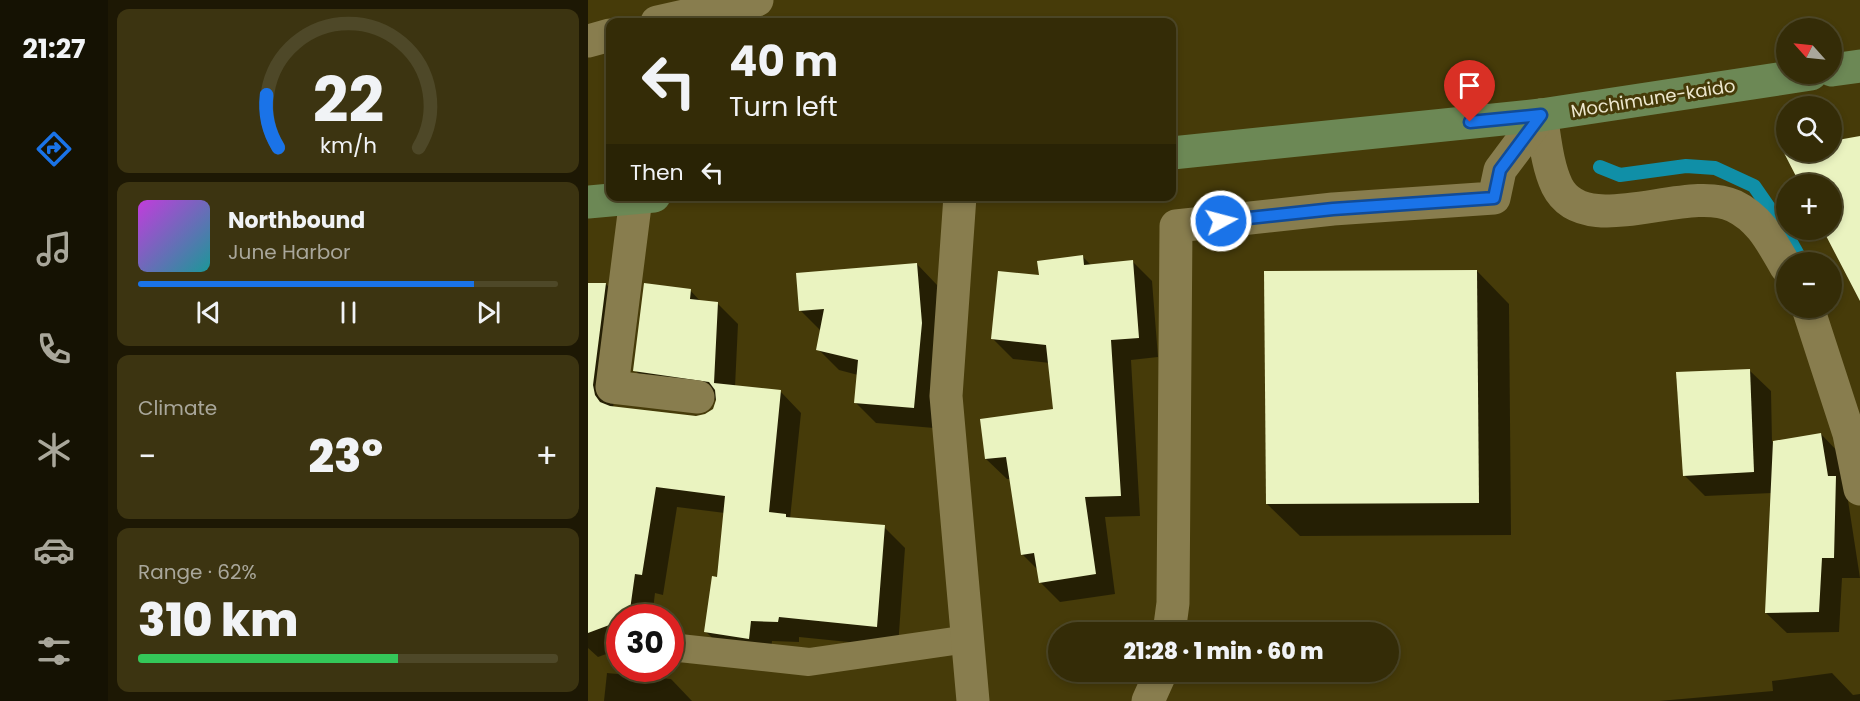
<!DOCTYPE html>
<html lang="en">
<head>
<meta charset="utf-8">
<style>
	body { margin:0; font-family:Poppins,sans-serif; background:#3c3411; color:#f1f3f6; height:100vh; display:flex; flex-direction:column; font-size:22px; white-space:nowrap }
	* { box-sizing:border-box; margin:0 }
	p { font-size:20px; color:#a9a79b }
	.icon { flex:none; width:33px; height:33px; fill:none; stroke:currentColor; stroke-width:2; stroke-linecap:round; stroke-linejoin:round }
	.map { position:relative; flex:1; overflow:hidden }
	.details { display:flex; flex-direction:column; gap:9px; padding:9px; background:#1d1804; width:480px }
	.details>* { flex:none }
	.guide { position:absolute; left:18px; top:18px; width:570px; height:183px; border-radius:12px; box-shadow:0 3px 9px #0003,0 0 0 2px #4e4828; background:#342c07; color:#f1f3f6; overflow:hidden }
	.needle { width:39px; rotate:297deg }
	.fabs { position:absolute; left:1188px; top:18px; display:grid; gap:12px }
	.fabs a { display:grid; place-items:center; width:66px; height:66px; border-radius:50%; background:#342c07; box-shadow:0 3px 9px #0003,0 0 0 2px #4e4828; font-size:30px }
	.speed { position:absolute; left:18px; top:604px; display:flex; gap:12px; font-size:30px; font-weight:700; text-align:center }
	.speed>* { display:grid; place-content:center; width:78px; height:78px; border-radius:50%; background:#342c07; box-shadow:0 3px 9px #0003,0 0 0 2px #4e4828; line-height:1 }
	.speed .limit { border:9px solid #d22; background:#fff; color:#111 }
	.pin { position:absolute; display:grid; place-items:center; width:51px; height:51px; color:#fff; margin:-62px -26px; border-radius:50% 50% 50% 0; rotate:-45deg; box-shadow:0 0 6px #0007 }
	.pin .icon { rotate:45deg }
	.me { position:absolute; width:66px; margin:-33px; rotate:83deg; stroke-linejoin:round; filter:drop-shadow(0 0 4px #0008) }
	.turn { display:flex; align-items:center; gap:21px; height:126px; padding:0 24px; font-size:27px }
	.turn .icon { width:78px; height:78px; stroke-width:2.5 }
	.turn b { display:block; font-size:42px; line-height:51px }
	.then { display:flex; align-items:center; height:57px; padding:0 24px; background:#0003; gap:12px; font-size:22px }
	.big { font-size:45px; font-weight:800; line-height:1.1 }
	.details .tile { flex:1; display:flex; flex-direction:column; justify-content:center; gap:9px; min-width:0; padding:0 21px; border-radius:12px; background:#3c3411 }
	.details .dial { align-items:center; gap:0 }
	.dial svg { height:156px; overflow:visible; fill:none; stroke:#4e4828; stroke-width:7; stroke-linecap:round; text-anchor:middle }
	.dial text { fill:#f1f3f6; stroke:none }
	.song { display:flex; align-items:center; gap:18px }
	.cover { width:72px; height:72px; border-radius:9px; background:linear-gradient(135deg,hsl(290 70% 55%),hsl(180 70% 35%)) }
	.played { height:6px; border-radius:3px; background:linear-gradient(90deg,#1a73e8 80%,#4e4828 80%) }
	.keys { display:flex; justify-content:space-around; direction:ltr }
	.heat { display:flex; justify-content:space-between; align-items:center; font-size:33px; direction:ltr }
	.charge { height:9px; border-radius:4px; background:linear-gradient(90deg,#34c759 62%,#4e4828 0) }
	.trip { position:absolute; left:460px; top:622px; width:351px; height:60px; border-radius:30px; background:#342c07; box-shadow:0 3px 9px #0003,0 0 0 2px #4e4828; font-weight:800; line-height:60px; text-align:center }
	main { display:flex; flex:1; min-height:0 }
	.dock { display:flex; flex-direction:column; width:108px; justify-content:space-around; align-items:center; background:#151203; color:#a9a79b }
	.dock .icon { width:42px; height:42px }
	.dock .active { color:#1a73e8 }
	.dock b { font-size:27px; color:#f1f3f6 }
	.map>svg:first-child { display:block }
	.shadow { fill:#0007 }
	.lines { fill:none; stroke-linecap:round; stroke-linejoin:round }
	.stream { stroke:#108fa7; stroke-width:14 }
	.building { fill:#eaf3c0 }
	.lane { stroke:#887d4e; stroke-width:28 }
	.street { stroke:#887d4e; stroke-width:33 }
	.secondary { stroke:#6c8855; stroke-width:33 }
	.route-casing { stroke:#114b97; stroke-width:15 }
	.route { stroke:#1a73e8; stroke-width:10 }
	.labels { text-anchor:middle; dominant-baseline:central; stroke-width:6; stroke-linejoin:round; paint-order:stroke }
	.street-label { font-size:18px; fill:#ede7ce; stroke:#463b09 }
</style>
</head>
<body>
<main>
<nav class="dock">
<b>21:27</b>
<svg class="icon active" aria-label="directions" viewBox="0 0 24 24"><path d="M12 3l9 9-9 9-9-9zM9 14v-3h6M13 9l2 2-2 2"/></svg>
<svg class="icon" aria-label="music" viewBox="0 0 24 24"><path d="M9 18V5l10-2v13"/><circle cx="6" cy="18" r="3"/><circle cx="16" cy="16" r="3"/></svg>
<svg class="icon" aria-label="phone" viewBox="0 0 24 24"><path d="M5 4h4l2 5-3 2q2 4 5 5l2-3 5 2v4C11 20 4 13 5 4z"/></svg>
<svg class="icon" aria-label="climate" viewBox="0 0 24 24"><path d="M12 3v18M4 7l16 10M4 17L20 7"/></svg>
<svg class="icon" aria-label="car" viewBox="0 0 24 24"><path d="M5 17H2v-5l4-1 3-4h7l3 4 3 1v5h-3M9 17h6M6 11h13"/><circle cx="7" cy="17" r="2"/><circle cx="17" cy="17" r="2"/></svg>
<svg class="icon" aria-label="filters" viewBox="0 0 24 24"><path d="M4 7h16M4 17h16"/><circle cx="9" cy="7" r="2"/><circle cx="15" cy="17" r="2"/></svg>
</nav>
<section class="details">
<div class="tile dial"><svg viewBox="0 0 100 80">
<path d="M14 69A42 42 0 1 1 86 69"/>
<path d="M14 69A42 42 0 0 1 8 42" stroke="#1a73e8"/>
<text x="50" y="56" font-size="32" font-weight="700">22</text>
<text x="50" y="72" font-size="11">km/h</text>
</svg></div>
<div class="tile">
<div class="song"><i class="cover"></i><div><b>Northbound</b><p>June Harbor</p></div></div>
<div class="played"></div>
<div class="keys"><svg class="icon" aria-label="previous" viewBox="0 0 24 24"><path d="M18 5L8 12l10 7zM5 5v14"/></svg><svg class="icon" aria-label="pause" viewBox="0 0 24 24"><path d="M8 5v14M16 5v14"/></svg><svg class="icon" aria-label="next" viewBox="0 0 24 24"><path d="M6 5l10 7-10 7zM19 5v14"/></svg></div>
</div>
<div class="tile"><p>Climate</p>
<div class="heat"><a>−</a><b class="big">23°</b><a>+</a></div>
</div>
<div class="tile"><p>Range · 62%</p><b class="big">310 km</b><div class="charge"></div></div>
</section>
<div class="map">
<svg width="1272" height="701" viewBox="0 0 1272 701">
	<rect width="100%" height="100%" fill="#463b09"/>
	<g class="shadow">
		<path d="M1272 138V289L1263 280 1237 230H1244V184H1214L1196 150 1244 152V142Z"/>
		<path d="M494 256 504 266 544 261 564 281 570 357 543 360 552 516 517 517 527 594 472 602 452 582 450 570 434 554 423 479H419L398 459 467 411 462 363 425 359 405 339 453 276Z"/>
		<path d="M329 264 349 285 346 428 288 423 267 402 270 375 251 370 230 349 233 331 212 310Z"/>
		<path d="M889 271 921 304 923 535 712 536 679 504Z"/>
		<path d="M0 284H18L38 305 25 408 108 417 119 415 127 409 130 400 67 391 47 370 102 290 113 302 129 303 150 324 147 387 193 392 213 413 202 519 296 527 317 548 310 647 211 637V642L184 641 182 659 139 652 118 632 131 578 137 513 89 507 75 595 67 593 64 618H32V649L10 657 0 648Z"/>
		<path d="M1161 370 1183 391 1184 442 1233 434 1253 455 1272 578H1254L1251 632 1199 633 1178 613 1184 493 1117 496 1096 475Z"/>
		<path d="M19 673 83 679 104 701H16Z"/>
		<path d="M1244 673 1265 695 1272 694V701H1071L1185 691 1184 681Z"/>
	</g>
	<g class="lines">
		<path class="stream" d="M1012 167 1032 175 1098 166 1127 168 1166 186 1195 228 1214 262"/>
	</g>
	<g class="building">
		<path d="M1272 136V301L1235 230H1244V184H1212L1194 149 1198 148V152H1244V141Z"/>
		<path d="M495 255 496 265 545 260 551 338 523 340 533 496 497 497 508 574 451 583 446 553 433 555 418 457 397 459 392 419 465 409 458 345 403 339 410 271 451 275 449 261Z"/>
		<path d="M329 263 334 323 326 408 266 403 270 360 228 350 236 309 211 311 208 273Z"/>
		<path d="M889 270 891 503 678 504 676 271Z"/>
		<path d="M0 283H18L5 385 7 395 12 402 22 406 108 416 117 414 125 409 128 400 127 390 121 382 45 371 56 283 103 289 102 299 130 302 126 383 193 390 181 512 198 514V517L297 525 289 627 191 617 190 622 163 621 161 639 116 632 124 576 129 577 137 496 68 487 54 575 47 574 41 617 32 618V621L0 633Z"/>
		<path d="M1162 369 1166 472 1095 476 1088 372Z"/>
		<path d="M1233 433 1240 476H1248L1246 558H1234L1231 612 1177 613 1185 441Z"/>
	</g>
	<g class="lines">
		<path class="lane" d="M82 647 221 662 380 639"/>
		<g class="street">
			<path d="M69 22 169 0"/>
			<path d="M0 41 22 35"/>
			<path d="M953 115C957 138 959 165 969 186 997 242 1098 183 1146 206 1173 219 1184 243 1198 267"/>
			<path d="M372 196 358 396 385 701"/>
			<path d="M48 198 24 387 110 397"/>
			<path d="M1220 308 1261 434 1272 489"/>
			<path d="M581 633 585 603 588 226 745 209 906 198 912 170 953 115"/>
			<path d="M560 701 573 672"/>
		</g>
		<g class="secondary">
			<path d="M1244 70 1272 66"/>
			<path d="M584 153 953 115 1223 74"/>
			<path d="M0 202 66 196"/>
		</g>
	</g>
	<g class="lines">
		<g class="route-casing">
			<path id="route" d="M633 221 745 209 906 198 912 170 953 115 882 122"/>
		</g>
		<use href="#route" class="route"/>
	</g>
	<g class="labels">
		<g class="street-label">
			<text transform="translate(1065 98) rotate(-9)">Mochimune-kaido</text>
		</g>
	</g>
</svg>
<div class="fabs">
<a><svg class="needle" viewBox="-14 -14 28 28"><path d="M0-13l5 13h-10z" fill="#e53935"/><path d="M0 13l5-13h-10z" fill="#a9a79b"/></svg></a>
<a><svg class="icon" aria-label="search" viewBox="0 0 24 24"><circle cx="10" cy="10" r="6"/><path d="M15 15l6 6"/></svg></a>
<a>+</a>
<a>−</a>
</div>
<div class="speed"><div class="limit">30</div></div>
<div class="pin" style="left:882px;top:122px;background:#d93025"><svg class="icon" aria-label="arrive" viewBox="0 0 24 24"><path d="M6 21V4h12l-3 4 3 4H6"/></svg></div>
<svg class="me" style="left:633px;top:221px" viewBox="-20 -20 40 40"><circle r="17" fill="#1a73e8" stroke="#fff" stroke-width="3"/><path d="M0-11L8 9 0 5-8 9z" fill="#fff"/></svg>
<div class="trip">21:28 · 1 min · 60 m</div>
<div class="guide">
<div class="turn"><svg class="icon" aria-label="left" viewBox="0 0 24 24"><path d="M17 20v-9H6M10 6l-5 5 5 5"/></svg><div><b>40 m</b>Turn left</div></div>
<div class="then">Then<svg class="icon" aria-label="left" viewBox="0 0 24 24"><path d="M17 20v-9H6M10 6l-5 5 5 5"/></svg></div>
</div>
</div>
</main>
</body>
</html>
